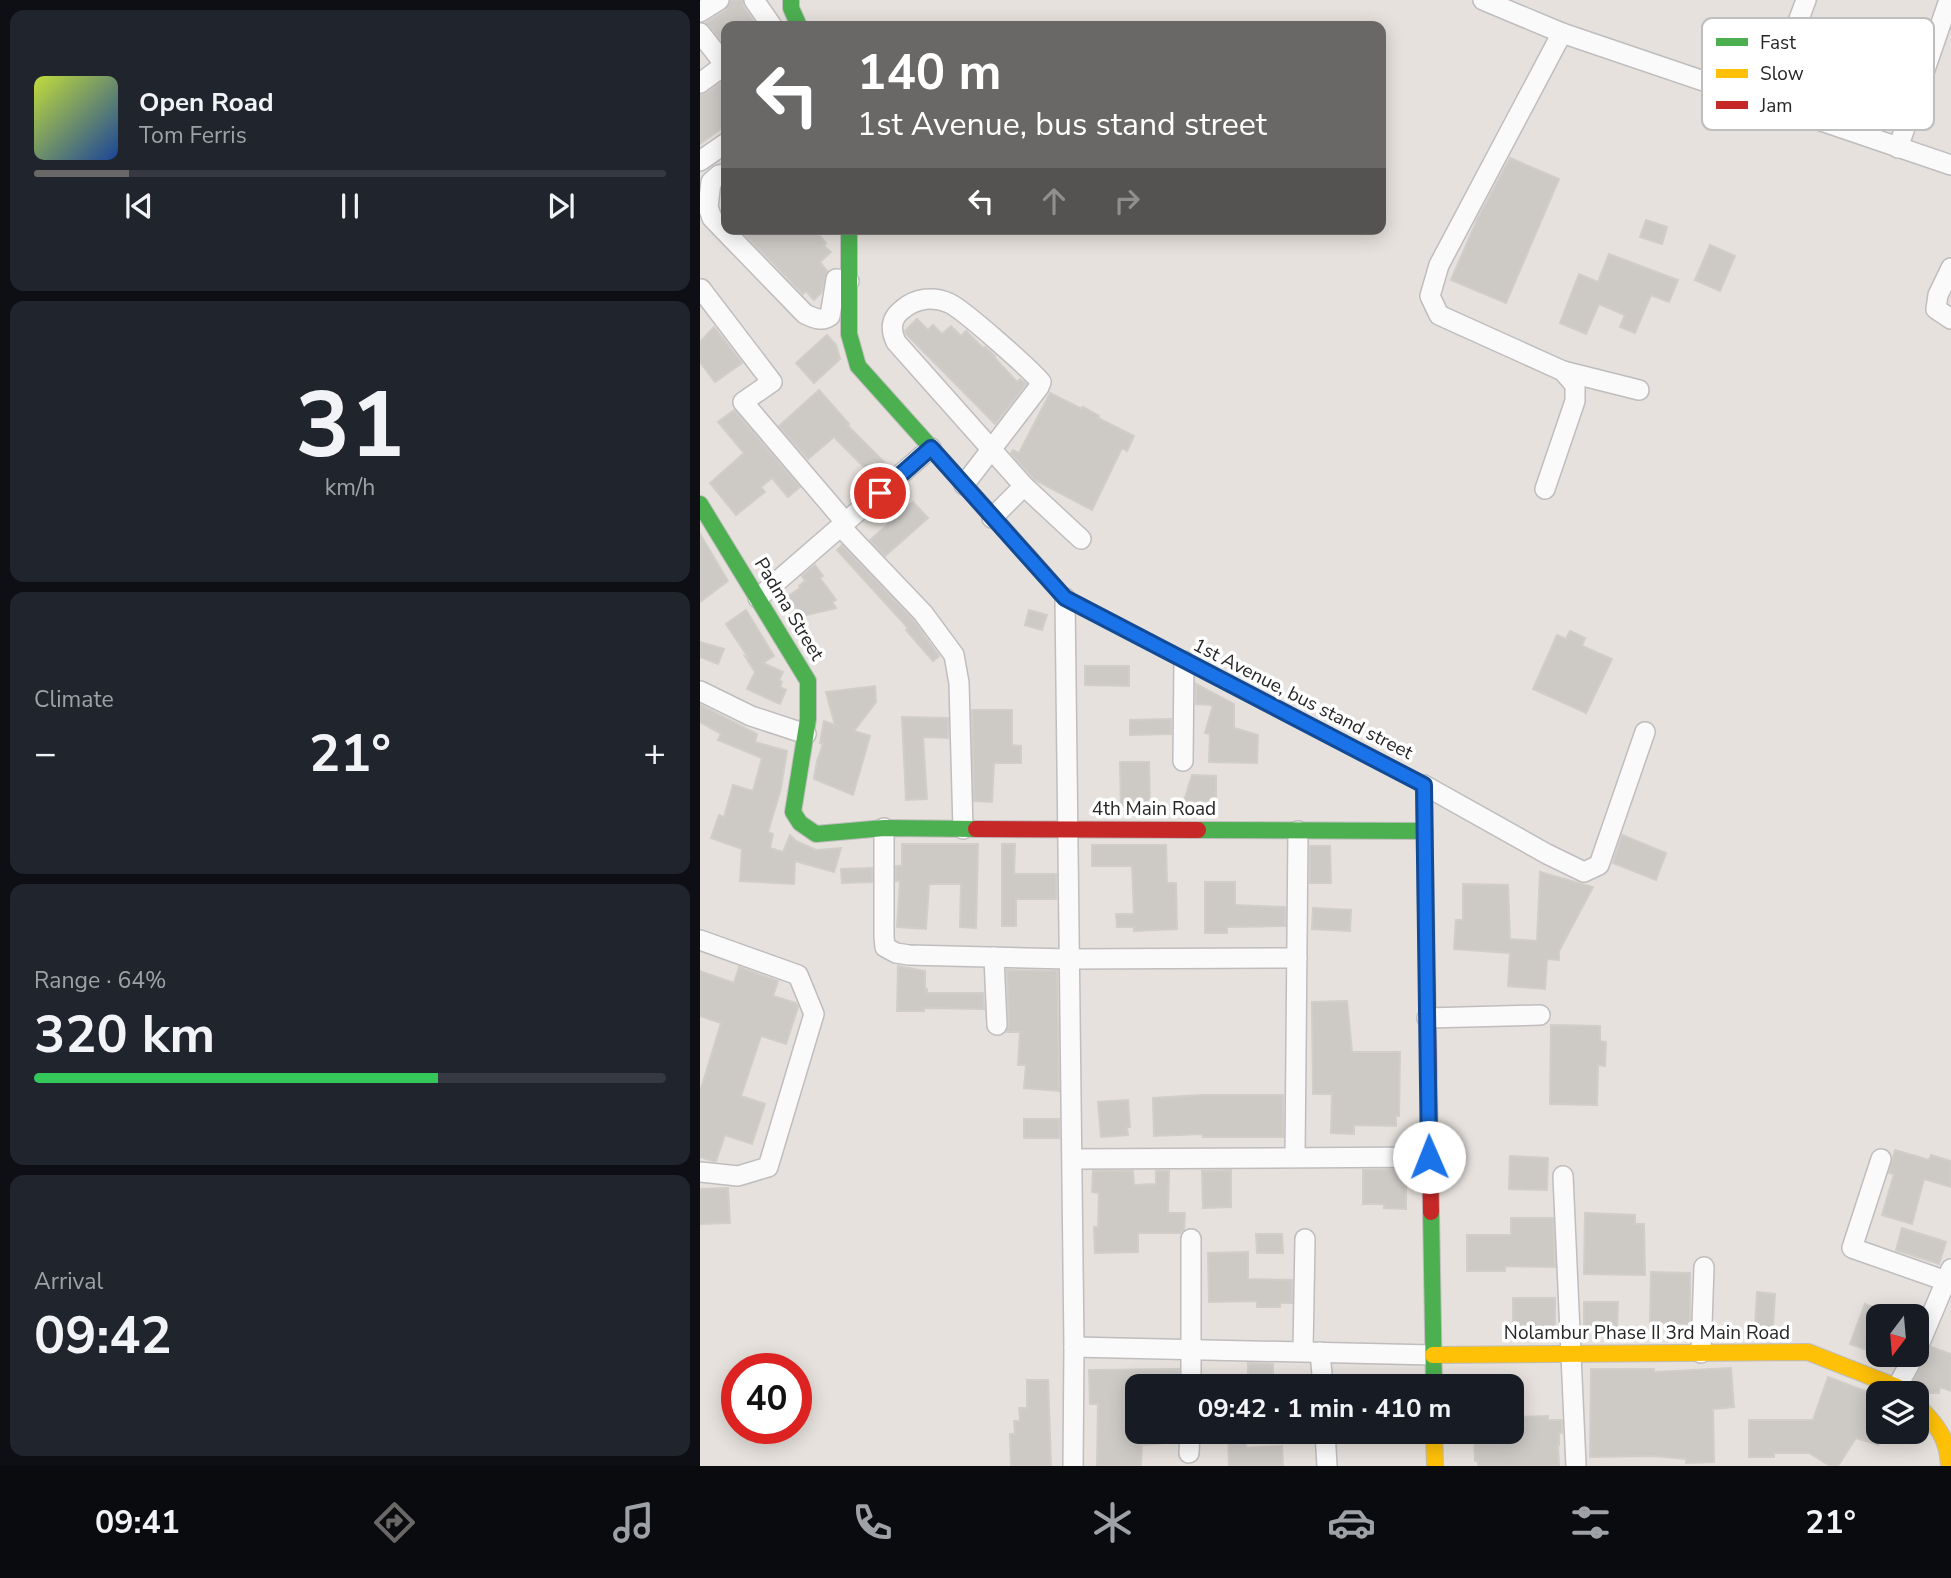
<!DOCTYPE html>
<html lang="en">
<head>
<meta charset="utf-8">
<style>
	body { margin:0; font-family:"Nunito Sans",sans-serif; background:#20242c; color:#f1f3f6; height:100vh; display:flex; flex-direction:column; font-size:26px; white-space:nowrap }
	* { box-sizing:border-box; margin:0 }
	p { font-size:23px; color:#9ea1a6 }
	.icon { flex:none; width:38px; height:38px; fill:none; stroke:currentColor; stroke-width:2; stroke-linecap:round; stroke-linejoin:round }
	.map { position:relative; flex:1; overflow:hidden }
	.sheet { display:flex; flex-direction:column; gap:10px; padding:10px; background:#0d0f14; width:700px }
	.sheet>* { flex:none }
	.banner { position:absolute; left:21px; top:21px; width:665px; height:214px; border-radius:14px; box-shadow:0 4px 18px #0003; background:#6a6866; color:#fff; overflow:hidden }
	.needle { width:46px; rotate:196deg }
	.controls { position:absolute; left:1166px; top:1304px; display:grid; gap:14px }
	.controls a { display:grid; place-items:center; width:63px; height:63px; border-radius:14px; background:#171b24; box-shadow:0 4px 18px #0003; font-size:35px }
	.speed { position:absolute; left:21px; top:1353px; display:flex; gap:14px; font-size:35px; font-weight:700; text-align:center }
	.speed>* { display:grid; place-content:center; width:91px; height:91px; border-radius:50%; background:#171b24; box-shadow:0 4px 18px #0003; line-height:1 }
	.speed .limit { border:10px solid #d22; background:#fff; color:#111 }
	.pin { position:absolute; display:grid; place-items:center; width:60px; height:60px; color:#fff; margin:-30px; border:4px solid #fff; border-radius:50%; box-shadow:0 2px 7px #0007 }
	.me { position:absolute; width:77px; margin:-38px; rotate:359deg; stroke-linejoin:round; filter:drop-shadow(0 0 5px #0008) }
	.turn { display:flex; align-items:center; gap:24px; height:147px; padding:0 21px; font-size:32px }
	.turn .icon { width:91px; height:91px; stroke-width:2.5 }
	.turn b { display:block; font-size:49px; line-height:60px }
	.lanes { display:flex; align-items:center; height:66px; padding:0 21px; background:#0003; justify-content:center; gap:35px; direction:ltr }
	.lanes .off { opacity:.35 }
	.big { font-size:52px; font-weight:700; line-height:1.1 }
	.sheet .widget { flex:1; display:flex; flex-direction:column; justify-content:center; gap:10px; min-width:0; padding:0 24px; border-radius:14px; background:#20242c }
	.sheet .dial { align-items:center; gap:0 }
	.dial b { font-size:91px; line-height:1 }
	.song { display:flex; align-items:center; gap:21px }
	.cover { width:84px; height:84px; border-radius:10px; background:linear-gradient(135deg,hsl(70 70% 55%),hsl(220 70% 35%)) }
	.played { height:7px; border-radius:4px; background:linear-gradient(90deg,#6a6866 15%,#363941 15%) }
	.keys { display:flex; justify-content:space-around; direction:ltr }
	.heat { display:flex; justify-content:space-between; align-items:center; font-size:38px; direction:ltr }
	.charge { height:10px; border-radius:5px; background:linear-gradient(90deg,#34c759 64%,#363941 0) }
	.trip { position:absolute; left:425px; top:1374px; width:399px; height:70px; border-radius:14px; background:#171b24; box-shadow:0 4px 18px #0003; font-weight:700; line-height:70px; text-align:center }
	.menu { display:flex; height:112px; justify-content:space-around; align-items:center; background:#090b0e; color:#9ea1a6 }
	.menu .icon { width:49px; height:49px }
	.menu .selected { color:#6a6866 }
	.menu b { font-size:32px; color:#f1f3f6 }
	main { display:flex; flex:1; min-height:0 }
	.map>svg:first-child { display:block }
	.building { fill:#cdcac6; stroke:#d1cdc8; stroke-width:2 }
	.lines { fill:none; stroke-linecap:round; stroke-linejoin:round }
	.street-casing { stroke:#bfbdbe; stroke-width:22 }
	.fast-casing { stroke:#bfbdbe; stroke-width:18 }
	.slow-casing { stroke:#bfbdbe; stroke-width:18 }
	.jam-casing { stroke:#bfbdbe; stroke-width:18 }
	.street { stroke:#fbfafa; stroke-width:19 }
	.fast { stroke:#4caf50; stroke-width:16 }
	.slow { stroke:#ffc107; stroke-width:16 }
	.jam { stroke:#c62828; stroke-width:16 }
	.route-casing { stroke:#114b97; stroke-width:18 }
	.route { stroke:#1a73e8; stroke-width:12 }
	.labels { text-anchor:middle; dominant-baseline:central; stroke-width:7; stroke-linejoin:round; paint-order:stroke }
	.street-label { font-size:19px; fill:#272727; stroke:#fff }
	.key { fill:#fff; stroke:#bebebe; stroke-width:2 }
	.key-label { font-size:19px; fill:#272727 }
</style>
</head>
<body>
<main>
<section class="sheet">
<div class="widget">
<div class="song"><i class="cover"></i><div><b>Open Road</b><p>Tom Ferris</p></div></div>
<div class="played"></div>
<div class="keys"><svg class="icon" aria-label="previous" viewBox="0 0 24 24"><path d="M18 5L8 12l10 7zM5 5v14"/></svg><svg class="icon" aria-label="pause" viewBox="0 0 24 24"><path d="M8 5v14M16 5v14"/></svg><svg class="icon" aria-label="next" viewBox="0 0 24 24"><path d="M6 5l10 7-10 7zM19 5v14"/></svg></div>
</div>
<div class="widget dial"><b>31</b><p>km/h</p></div>
<div class="widget"><p>Climate</p>
<div class="heat"><a>−</a><b class="big">21°</b><a>+</a></div>
</div>
<div class="widget"><p>Range · 64%</p><b class="big">320 km</b><div class="charge"></div></div>
<div class="widget"><p>Arrival</p><b class="big">09:42</b></div>
</section>
<div class="map">
<svg width="1251" height="1466" viewBox="0 0 1251 1466">
	<rect width="100%" height="100%" fill="#e6e1dc"/>
	<g class="building">
		<path d="M31 0H42L44 7 57 26H26V47L6 23 26 10Z"/>
		<path d="M26 79V125L0 144V95L7 93Z"/>
		<path d="M810 158 859 179 806 303 751 280 777 220Z"/>
		<path d="M946 220 967 227 962 244 940 237Z"/>
		<path d="M40 229H114L126 243 124 246 131 252 120 262 127 271 121 293 114 300 106 291 103 294Z"/>
		<path d="M1010 245 1035 256 1020 291 995 280Z"/>
		<path d="M909 254 978 280 969 302 951 295 935 333 920 327 925 315 899 304 886 334 860 323 879 274 898 282Z"/>
		<path d="M217 319 228 330 233 325 242 334 251 326 261 336 266 331 283 348 285 347 295 356 294 357 317 382 320 379 326 384 295 424 207 335 205 331Z"/>
		<path d="M14 327 42 363 15 382 0 362V342Z"/>
		<path d="M127 335 136 345 140 359 114 383 96 363Z"/>
		<path d="M119 390 149 424 147 425 188 466 175 478 134 437 108 459 79 426Z"/>
		<path d="M350 393 382 409 383 407 399 416 398 418 434 436 427 451 422 448 392 510 335 480 311 453 313 450 319 453Z"/>
		<path d="M34 410 100 487 88 497 72 478 61 487 65 492 36 515 10 483 44 453 18 422Z"/>
		<path d="M213 502 228 518 185 556 170 540Z"/>
		<path d="M0 534 28 581 0 602Z"/>
		<path d="M142 545 214 621 239 656 233 661 206 630 208 628 137 550Z"/>
		<path d="M115 565 123 576 120 578 136 600 132 602 136 608 102 616 88 596 100 588 99 586 105 581 102 576Z"/>
		<path d="M46 610 74 656 63 663 83 672 79 680 82 682 80 687 86 690 80 704 47 689 55 672 45 656 48 657 26 624Z"/>
		<path d="M329 610 347 615 342 630 325 625Z"/>
		<path d="M870 631 885 638 882 646 912 659 886 713 833 689 857 635 866 639Z"/>
		<path d="M0 642 24 649 18 664 0 657Z"/>
		<path d="M385 666H429V686L385 685Z"/>
		<path d="M496 684 534 704V728L558 735 557 763 509 762 510 734 505 733 513 705 496 704Z"/>
		<path d="M175 686 176 702 154 731 170 736 153 795 114 779 117 761 123 744 120 743 124 721 135 725 126 692Z"/>
		<path d="M0 705 57 734 55 742 87 751 81 788 68 832 73 834 70 848 83 852 90 835 96 841 116 850 141 848 134 872 95 861 94 884 40 881 42 849 11 838 19 815 24 817 33 785 53 791 62 758 18 740 21 734 0 722Z"/>
		<path d="M272 710H312V745L321 746V763H294L292 802 274 801Z"/>
		<path d="M202 717 248 718V738L223 737 227 799 206 800Z"/>
		<path d="M471 719V734L430 735V720Z"/>
		<path d="M420 762H449L450 807H421Z"/>
		<path d="M492 775 516 776V802L484 801Z"/>
		<path d="M922 835 966 853 956 880 913 863Z"/>
		<path d="M202 844H278L276 928 260 927 261 884H229L226 929 197 927 200 881H196V866H202Z"/>
		<path d="M302 844H315L314 874H356V899H316V926H302Z"/>
		<path d="M392 845H466L467 883H476L477 929 434 931V927H417L416 914H434L432 866H392Z"/>
		<path d="M610 846H630L631 883H610Z"/>
		<path d="M172 868V882L142 883 141 869Z"/>
		<path d="M840 872 893 887 859 951V960L847 959 845 989 808 986 810 953 754 949 756 920H763V884L808 885 810 939 837 941Z"/>
		<path d="M505 882H535V905L585 907V926L527 927V933H505Z"/>
		<path d="M613 908 651 910 650 931 612 929Z"/>
		<path d="M198 966 225 971V989H227V993H283L284 1009 224 1008V1011H197Z"/>
		<path d="M39 967 78 981 73 996 96 1003 98 1007 86 1044 61 1036 41 1096 65 1104 52 1144 25 1135 16 1161H13L0 1157V1092L21 1023 0 1016V971L34 983Z"/>
		<path d="M307 970 357 971 359 1091 324 1088 326 1065H318L320 1032H307L309 1024Z"/>
		<path d="M647 1001 652 1052H700L699 1116H696V1126L654 1125V1134L631 1133 632 1094H613L612 1002Z"/>
		<path d="M851 1025 900 1026V1041L906 1042 905 1066 898 1065 897 1105 850 1104Z"/>
		<path d="M503 1095H583V1137H503V1134L454 1136 453 1098Z"/>
		<path d="M428 1100 430 1127H427L428 1135 401 1137 398 1102Z"/>
		<rect x="324" y="1119" width="35" height="19"/>
		<path d="M1195 1150 1229 1160 1231 1155 1251 1161V1187L1224 1179 1212 1224 1182 1215 1194 1174 1189 1173Z"/>
		<path d="M810 1156 848 1158 847 1190 809 1189Z"/>
		<path d="M706 1169V1209L684 1208V1204H663V1170Z"/>
		<path d="M531 1170V1207L503 1208 502 1171Z"/>
		<path d="M393 1171H433L434 1185 456 1184V1171H469L468 1213H485L484 1229 480 1233H438V1252L395 1253 394 1227H398L399 1193 392 1192Z"/>
		<path d="M28 1188 30 1223 0 1224V1189Z"/>
		<path d="M885 1213 935 1215V1224H944L945 1275 884 1274Z"/>
		<path d="M811 1218H853L855 1267 805 1266V1271H767V1235H811Z"/>
		<path d="M1202 1228 1246 1242 1239 1264 1196 1250Z"/>
		<path d="M556 1234H582L583 1253H557Z"/>
		<path d="M548 1252V1279L592 1280V1303H580V1307H557V1301L509 1302 508 1253Z"/>
		<path d="M951 1272 990 1273V1324L950 1322Z"/>
		<path d="M1057 1292 1075 1294 1073 1328 1055 1327Z"/>
		<rect x="813" y="1298" width="42" height="29"/>
		<path d="M884 1302H918L917 1330H884Z"/>
		<path d="M1165 1304 1178 1309V1354L1150 1344Z"/>
		<path d="M1231 1347 1251 1354V1391L1240 1387 1239 1393H1227L1219 1389 1214 1381Z"/>
		<path d="M548 1363 573 1364V1386H548Z"/>
		<path d="M1031 1368 1034 1407 1013 1409 1014 1462 986 1463V1459L954 1456 890 1457 891 1369H954V1372Z"/>
		<path d="M479 1369V1386H438V1432H478L477 1442 442 1445 441 1466H397L398 1404H390L389 1370Z"/>
		<path d="M1128 1377 1178 1396V1445L1156 1438 1138 1466H1130L1109 1453H1074V1457H1049V1420H1113Z"/>
		<path d="M327 1380H348L351 1466H311L310 1434H315L314 1421H320L319 1408H327Z"/>
		<path d="M848 1416V1420H862V1433H859V1445H858L859 1466H778V1461H775L774 1432H816L815 1417Z"/>
		<path d="M528 1432H545L546 1448 582 1446 583 1466H529Z"/>
	</g>
	<g class="lines">
		<g class="street-casing">
			<g id="street">
				<path d="M54 0 72 26"/>
				<path d="M783 0 862 33 1251 165"/>
				<path d="M0 12 19 0"/>
				<path d="M0 33 26 66"/>
				<path d="M0 83 26 64"/>
				<path d="M1068 103 1106 0"/>
				<path d="M1198 148 1249 0"/>
				<path d="M0 161 26 143"/>
				<path d="M26 174 19 175 11 182 8 207 12 218 105 314C114 318 122 322 130 316L136 279 149 281"/>
				<path d="M1251 268 1238 295 1236 309 1251 319"/>
				<path d="M1 289 72 382 43 402 146 523"/>
				<path d="M863 371 939 390"/>
				<path d="M264 485 339 387 341 382C330 369 263 309 249 303 234 296 216 298 203 309 191 318 190 329 196 342L324 486 292 518"/>
				<path d="M324 486 381 539"/>
				<path d="M845 489 875 401V385L863 371 739 315 730 296 739 265 862 33"/>
				<path d="M141 527 223 613 254 655 259 683 263 829"/>
				<path d="M58 598 231 448"/>
				<path d="M365 598 374 1347 373 1466"/>
				<path d="M0 691 51 716 106 734"/>
				<path d="M483 761 484 661"/>
				<path d="M724 785 847 854 884 872 899 865 945 732"/>
				<path d="M184 828V937L185 947 196 953 209 955 369 959 597 958"/>
				<path d="M0 940 98 975 114 1014 68 1167 38 1176 0 1172"/>
				<path d="M294 957 297 1025"/>
				<path d="M727 1018 840 1015"/>
				<path d="M595 1157 598 831"/>
				<path d="M372 1159 729 1157"/>
				<path d="M1181 1159 1152 1248 1246 1281"/>
				<path d="M863 1176 876 1466"/>
				<path d="M374 1347 733 1355"/>
				<path d="M603 1351 605 1239"/>
				<path d="M620 1352 623 1386"/>
				<path d="M1216 1352 1251 1269"/>
				<path d="M1001 1353 1004 1267"/>
				<path d="M491 1386V1239"/>
				<path d="M1197 1387 1215 1354"/>
				<path d="M625 1432 627 1466"/>
				<path d="M489 1453 490 1432"/>
			</g>
		</g>
		<g class="fast-casing">
			<g id="fast">
				<path d="M91 0V8L99 26"/>
				<path d="M149 229V334L158 366 330 558"/>
				<path d="M0 504 108 681V719L93 812 100 823 116 834 184 828 276 829"/>
				<path d="M498 830 725 831"/>
				<path d="M731 1212 734 1386"/>
			</g>
		</g>
		<g class="slow-casing">
			<g id="slow">
				<path d="M330 558 365 598 724 785V791"/>
				<path d="M733 1355 1108 1352 1197 1387 1204 1393"/>
				<path d="M1216 1404C1236 1423 1248 1438 1249 1466"/>
				<path d="M734 1432 735 1466"/>
			</g>
		</g>
		<g class="jam-casing">
			<g id="jam">
				<path d="M724 791 731 1212"/>
				<path d="M276 829 498 830"/>
			</g>
		</g>
		<use href="#street" class="street"/>
		<use href="#fast" class="fast"/>
		<use href="#slow" class="slow"/>
		<use href="#jam" class="jam"/>
	</g>
	<g class="lines">
		<g class="route-casing">
			<path id="route" d="M180 493 231 448 365 598 724 785 729 1157"/>
		</g>
		<use href="#route" class="route"/>
	</g>
	<g class="labels">
		<g class="street-label">
			<text transform="translate(89 609) rotate(59)">Padma Street</text>
			<text transform="translate(603 699) rotate(27)">1st Avenue, bus stand street</text>
			<text x="454" y="809">4th Main Road</text>
			<text x="947" y="1333">Nolambur Phase II 3rd Main Road</text>
		</g>
	</g>
	<rect x="1002" y="18" width="232" height="112" rx="10" class="key"/>
	<rect x="1016" y="38" width="32" height="8" fill="#4caf50"/>
	<rect x="1016" y="69" width="32" height="9" fill="#ffc107"/>
	<rect x="1016" y="101" width="32" height="8" fill="#c62828"/>
	<g class="key-label">
		<text x="1060" y="49">Fast</text>
		<text x="1060" y="80">Slow</text>
		<text x="1060" y="112">Jam</text>
	</g>
</svg>
<div class="controls">
<a><svg class="needle" viewBox="-14 -14 28 28"><path d="M0-13l5 13h-10z" fill="#e53935"/><path d="M0 13l5-13h-10z" fill="#9ea1a6"/></svg></a>
<a><svg class="icon" aria-label="layers" viewBox="0 0 24 24"><path d="M12 4l9 5-9 5-9-5zM3 14l9 5 9-5"/></svg></a>
</div>
<div class="speed"><div class="limit">40</div></div>
<div class="pin" style="left:180px;top:493px;background:#d93025"><svg class="icon" aria-label="arrive" viewBox="0 0 24 24"><path d="M6 21V4h12l-3 4 3 4H6"/></svg></div>
<svg class="me" style="left:729px;top:1157px" viewBox="-20 -20 40 40"><circle r="19" fill="#fff"/><path d="M0-13L10 11 0 6-10 11z" fill="#1a73e8"/></svg>
<div class="trip">09:42 · 1 min · 410 m</div>
<div class="banner">
<div class="turn"><svg class="icon" aria-label="left" viewBox="0 0 24 24"><path d="M17 20v-9H6M10 6l-5 5 5 5"/></svg><div><b>140 m</b>1st Avenue, bus stand street</div></div>
<div class="lanes"><svg class="icon" aria-label="left" viewBox="0 0 24 24"><path d="M17 20v-9H6M10 6l-5 5 5 5"/></svg><svg class="icon off" aria-label="ahead" viewBox="0 0 24 24"><path d="M12 20V5M6 11l6-6 6 6"/></svg><svg class="icon off" aria-label="right" viewBox="0 0 24 24"><path d="M7 20v-9h11M14 6l5 5-5 5"/></svg></div>
</div>
</div>
</main>
<nav class="menu">
<b>09:41</b>
<svg class="icon selected" aria-label="directions" viewBox="0 0 24 24"><path d="M12 3l9 9-9 9-9-9zM9 14v-3h6M13 9l2 2-2 2"/></svg>
<svg class="icon" aria-label="music" viewBox="0 0 24 24"><path d="M9 18V5l10-2v13"/><circle cx="6" cy="18" r="3"/><circle cx="16" cy="16" r="3"/></svg>
<svg class="icon" aria-label="phone" viewBox="0 0 24 24"><path d="M5 4h4l2 5-3 2q2 4 5 5l2-3 5 2v4C11 20 4 13 5 4z"/></svg>
<svg class="icon" aria-label="climate" viewBox="0 0 24 24"><path d="M12 3v18M4 7l16 10M4 17L20 7"/></svg>
<svg class="icon" aria-label="car" viewBox="0 0 24 24"><path d="M5 17H2v-5l4-1 3-4h7l3 4 3 1v5h-3M9 17h6M6 11h13"/><circle cx="7" cy="17" r="2"/><circle cx="17" cy="17" r="2"/></svg>
<svg class="icon" aria-label="filters" viewBox="0 0 24 24"><path d="M4 7h16M4 17h16"/><circle cx="9" cy="7" r="2"/><circle cx="15" cy="17" r="2"/></svg>
<b>21°</b>
</nav>
</body>
</html>
